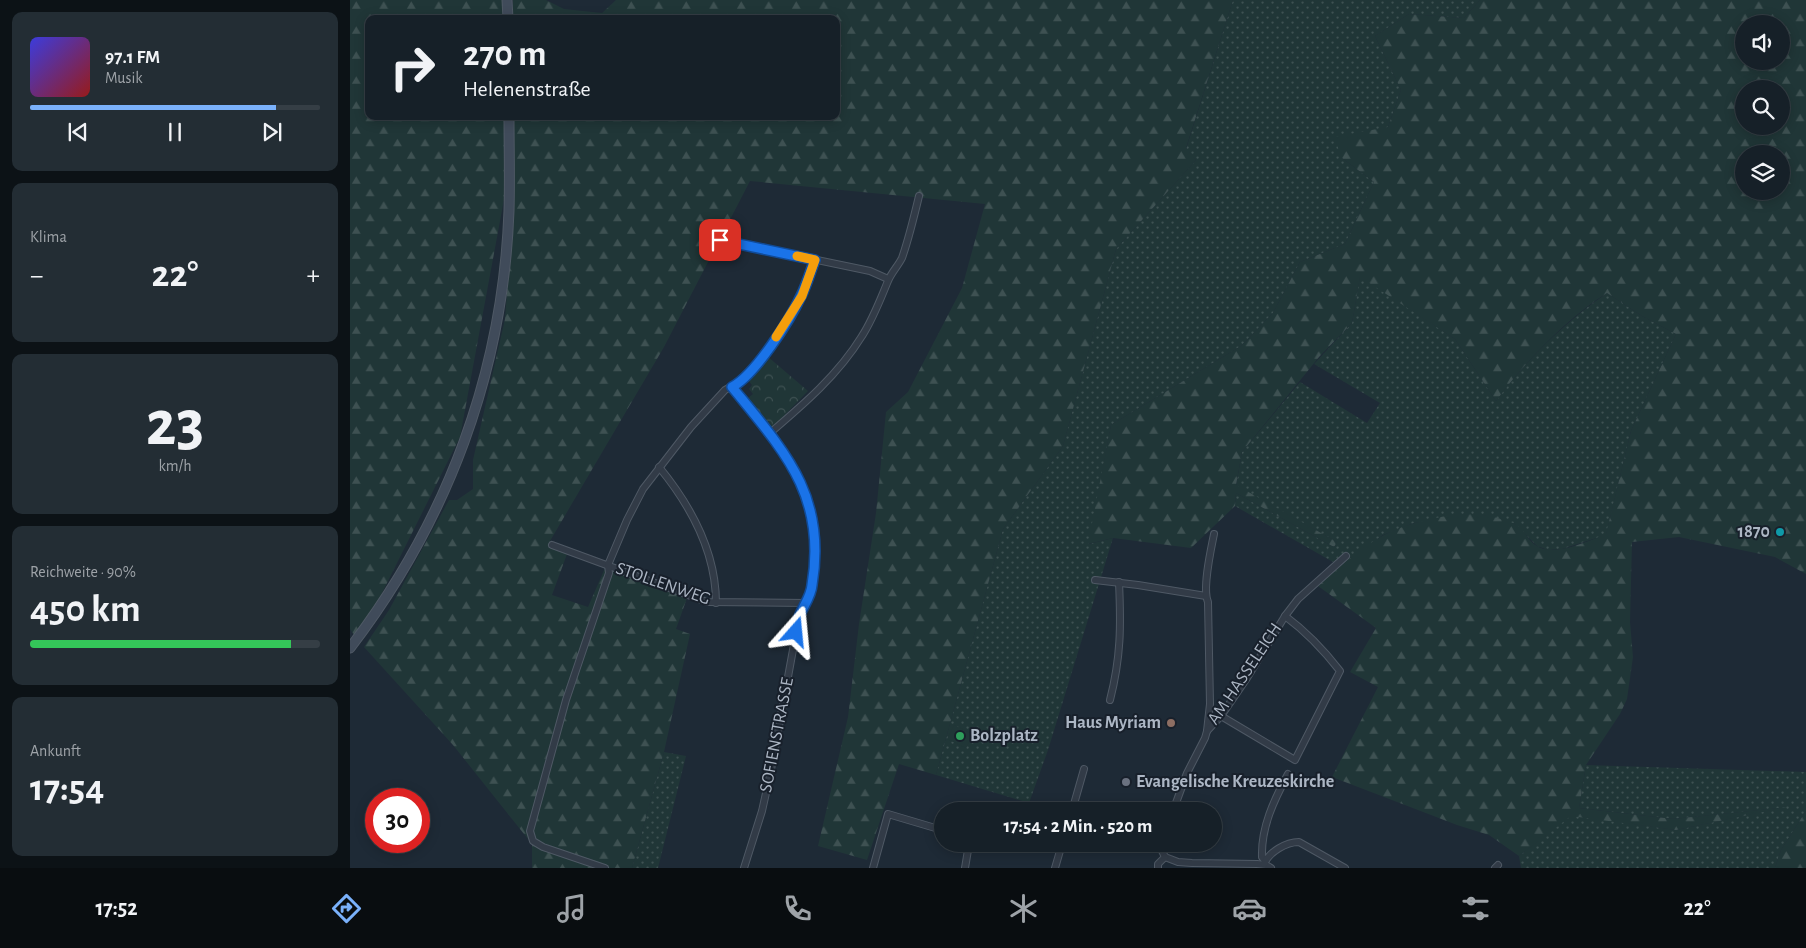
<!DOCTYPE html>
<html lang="de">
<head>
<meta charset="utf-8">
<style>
	body { margin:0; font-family:"Alegreya Sans",sans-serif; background:#232d34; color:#f1f3f6; height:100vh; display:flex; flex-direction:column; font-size:19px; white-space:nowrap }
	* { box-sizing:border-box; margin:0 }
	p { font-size:16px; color:#9ea3a8 }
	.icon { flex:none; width:28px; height:28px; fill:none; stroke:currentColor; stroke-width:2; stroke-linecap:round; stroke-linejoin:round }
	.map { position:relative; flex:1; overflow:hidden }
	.side { display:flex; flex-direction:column; gap:12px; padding:12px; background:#0c1216; width:350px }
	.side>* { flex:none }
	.top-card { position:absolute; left:15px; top:15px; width:475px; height:105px; border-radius:10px; box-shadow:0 2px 12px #0003,0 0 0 1px #353e45; background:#162028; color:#f1f3f6; overflow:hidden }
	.fabs { position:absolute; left:1385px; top:15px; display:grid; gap:10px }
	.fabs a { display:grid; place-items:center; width:55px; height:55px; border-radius:50%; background:#162028; box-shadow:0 2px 12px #0003,0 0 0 1px #353e45; font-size:25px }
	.speed { position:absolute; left:15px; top:788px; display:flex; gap:10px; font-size:25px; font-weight:700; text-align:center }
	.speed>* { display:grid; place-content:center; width:65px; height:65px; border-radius:50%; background:#162028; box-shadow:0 2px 12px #0003,0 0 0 1px #353e45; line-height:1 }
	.speed .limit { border:8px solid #d22; background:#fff; color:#111 }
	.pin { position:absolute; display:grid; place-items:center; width:42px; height:42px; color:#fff; margin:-21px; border-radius:10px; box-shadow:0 2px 8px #0006 }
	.me { position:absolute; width:55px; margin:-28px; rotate:18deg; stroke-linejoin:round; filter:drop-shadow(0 0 4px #0008) }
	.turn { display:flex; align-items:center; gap:18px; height:105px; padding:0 15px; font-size:22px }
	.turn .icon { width:65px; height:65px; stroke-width:2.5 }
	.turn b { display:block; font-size:35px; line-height:42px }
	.big { font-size:38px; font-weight:700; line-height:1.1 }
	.side .card { flex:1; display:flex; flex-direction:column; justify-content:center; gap:8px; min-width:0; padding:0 18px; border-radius:10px; background:#232d34 }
	.side .dial { align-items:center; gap:0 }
	.dial b { font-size:65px; line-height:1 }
	.song { display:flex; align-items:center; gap:15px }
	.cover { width:60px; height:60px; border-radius:8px; background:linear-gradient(135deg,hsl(240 70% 55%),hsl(0 70% 35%)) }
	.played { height:5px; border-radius:2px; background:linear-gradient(90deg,#7ab1fb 85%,#353e45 85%) }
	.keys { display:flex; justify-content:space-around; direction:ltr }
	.heat { display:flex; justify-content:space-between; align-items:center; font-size:28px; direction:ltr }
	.charge { height:8px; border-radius:4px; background:linear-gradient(90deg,#34c759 90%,#353e45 0) }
	.trip { position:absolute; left:584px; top:802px; width:288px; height:50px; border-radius:25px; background:#162028; box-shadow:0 2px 12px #0003,0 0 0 1px #353e45; font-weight:700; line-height:50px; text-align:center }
	.menu { display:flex; height:80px; justify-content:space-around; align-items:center; background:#090d10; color:#9ea3a8 }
	.menu .icon { width:35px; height:35px }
	.menu .current { color:#7ab1fb }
	.menu b { font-size:22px; color:#f1f3f6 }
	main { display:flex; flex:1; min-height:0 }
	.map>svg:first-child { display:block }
	.grass { fill:url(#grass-dots) }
	.forest { fill:url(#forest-firs); fill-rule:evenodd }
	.park { fill:url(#park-crowns) }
	.pitch { fill:#203637 }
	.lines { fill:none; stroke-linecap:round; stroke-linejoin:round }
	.minor-casing { stroke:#4f5965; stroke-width:8 }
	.secondary-casing { stroke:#4f5965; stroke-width:11 }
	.minor { stroke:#323b47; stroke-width:6 }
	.secondary { stroke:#404b5a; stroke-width:9 }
	.route-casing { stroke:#114b97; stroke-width:12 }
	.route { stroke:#1a73e8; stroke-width:9 }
	.slow { stroke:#f59e0b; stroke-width:9 }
	.culture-dot { fill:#0f9aa8; stroke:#18202b; stroke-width:2 }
	.education-dot { fill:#8d6e63; stroke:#18202b; stroke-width:2 }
	.leisure-dot { fill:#2e9e5b; stroke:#18202b; stroke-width:2 }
	.worship-dot { fill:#6b7280; stroke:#18202b; stroke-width:2 }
	.labels { text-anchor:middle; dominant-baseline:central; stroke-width:4; stroke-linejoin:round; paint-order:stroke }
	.poi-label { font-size:18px; font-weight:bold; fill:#acb6c4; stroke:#18202b; text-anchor:end }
	.street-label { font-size:18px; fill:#acb6c4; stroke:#18202b }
</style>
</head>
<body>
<main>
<section class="side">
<div class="card">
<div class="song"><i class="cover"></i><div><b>97.1 FM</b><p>Musik</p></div></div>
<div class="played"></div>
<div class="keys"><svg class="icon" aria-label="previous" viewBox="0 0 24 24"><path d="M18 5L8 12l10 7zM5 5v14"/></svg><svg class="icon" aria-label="pause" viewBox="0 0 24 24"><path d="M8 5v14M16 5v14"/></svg><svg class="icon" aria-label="next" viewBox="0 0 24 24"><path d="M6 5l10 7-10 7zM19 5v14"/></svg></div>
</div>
<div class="card"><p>Klima</p>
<div class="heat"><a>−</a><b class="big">22°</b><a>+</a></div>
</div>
<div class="card dial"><b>23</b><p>km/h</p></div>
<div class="card"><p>Reichweite · 90%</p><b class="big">450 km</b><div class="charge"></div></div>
<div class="card"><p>Ankunft</p><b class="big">17:54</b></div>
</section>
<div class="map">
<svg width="1456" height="868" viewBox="0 0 1456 868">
	<defs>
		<pattern id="grass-dots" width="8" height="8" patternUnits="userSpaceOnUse" patternTransform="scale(1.25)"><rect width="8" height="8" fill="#203637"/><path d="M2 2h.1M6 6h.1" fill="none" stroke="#3e5152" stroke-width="1.8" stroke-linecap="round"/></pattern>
		<pattern id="forest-firs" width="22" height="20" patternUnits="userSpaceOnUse" patternTransform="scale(1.25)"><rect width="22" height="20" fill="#203637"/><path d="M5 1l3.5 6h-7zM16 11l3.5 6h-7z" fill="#3e5152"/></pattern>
		<pattern id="park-crowns" width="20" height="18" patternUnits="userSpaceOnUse" patternTransform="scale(1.25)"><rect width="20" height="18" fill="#203637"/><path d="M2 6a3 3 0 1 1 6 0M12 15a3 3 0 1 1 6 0" fill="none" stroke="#3e5152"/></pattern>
	</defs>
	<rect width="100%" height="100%" fill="#1e2a36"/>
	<g class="grass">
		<path d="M883 0H1130L1114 18 1059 14 1025 36 1051 90 1038 127 992 158 1024 182 995 244 950 262 923 313 891 346 761 425 739 544 763 538 698 750 679 803 586 775 653 529 713 446 766 249 846 160 836 149Z"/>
		<path d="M1010 276 1105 339 1146 401C1176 360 1215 322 1257 293L1292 316 1326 334 1281 431 1256 535 1212 549 1198 550 1187 546 1165 524 1133 515 1064 523 1033 535 990 566 885 506 886 493 984 547 987 542 886 486 892 452 950 382 1017 423 1030 403 964 364 1002 323Z"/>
		<path d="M314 752 336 756 308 868H282Z"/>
		<path d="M1236 765 1456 772V811L1431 850 1425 868H1171L1169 856 1221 815 1326 830 1430 808 1323 819 1229 808Z"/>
	</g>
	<g class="forest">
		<path d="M0 0H155V19H19V116H155V194L110 437 8 641 0 629Z"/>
		<path d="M163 0H196L214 9 252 13 266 0H883L836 148 846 160 766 249 713 446 653 529 586 775 549 764 517 860 468 846 498 717 509 624 526 513 536 412 558 392 612 288 635 204 400 181 314 347 200 541 201 548 217 554 202 595 238 607 255 568 337 598 326 629 340 634 314 752 282 868H182V844L103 745 14 647 39 610 99 500H107L123 489V460L155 319 164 200V116H486V19H163Z"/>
		<path d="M1130 0H1456V574L1425 557 1329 537 1282 542 1280 622 1283 657 1277 699 1270 714 1236 765 1229 808 1323 819 1437 807 1326 830 1221 816 1169 856 1139 835 1107 825 982 777 1028 687 1000 672 1026 628 968 586C987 569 1011 547 1034 535 1059 522 1105 511 1133 515 1143 516 1154 520 1163 523 1173 527 1178 541 1187 546 1204 557 1239 541 1256 534L1281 431 1326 334 1292 316 1257 293C1217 318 1174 363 1146 401L1105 339 1010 277 1002 323 969 357 892 452 886 485 987 542 984 547 886 493 885 506 841 548 763 538 738 544 761 425 891 346 923 313 950 262 995 244 1024 182 992 158 984 137 1038 127 1051 90 1025 36 1059 14 1114 18ZM1394 24H1431V61H1394ZM1394 89H1431V126H1394ZM1394 154H1431V191H1394Z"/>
		<path d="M1456 811V868H1425L1431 850Z"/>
	</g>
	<path class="park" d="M417 356 458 391 422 428 398 398 403 394 399 389 402 385 398 380Z"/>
	<path class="pitch" d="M604 725 623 734 616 748 597 739Z"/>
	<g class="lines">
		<g class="minor-casing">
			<g id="minor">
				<path d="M371 240 520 271 538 279"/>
				<path d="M382 387C398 406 415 424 428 444 463 496 482 558 449 617L420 775 412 811 394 868"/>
				<path d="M420 433C454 404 488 375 512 336 523 319 530 300 538 281 541 273 548 266 552 258 559 238 564 217 569 196"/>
				<path d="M309 467C341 506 366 552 366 603"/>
				<path d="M202 545 357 602 457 603"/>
				<path d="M745 580 788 585 856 596"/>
				<path d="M760 700C771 657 771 626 769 582"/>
				<path d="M871 716 945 760 990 671C973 649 958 633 935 616"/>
				<path d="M857 731 860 704 858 602C852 589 861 549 864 534"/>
				<path d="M722 811 734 769"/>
				<path d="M823 811 837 773 855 738 857 731 871 716 897 678 935 616 948 599 996 556"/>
				<path d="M812 844V851L815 857"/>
				<path d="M815 857 828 862 842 863 907 864 916 865 921 868"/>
				<path d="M915 861 912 857C911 827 924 800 938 774"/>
				<path d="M914 864C919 852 936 842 949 842L995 868"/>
				<path d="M255 868 193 847 183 841 180 831 216 700 259 573 258 565 277 520 293 489 341 427 375 390 394 379 422 344 452 296 465 260"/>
				<path d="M523 868 538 814 592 830"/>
				<path d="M615 868 618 850 617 844"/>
				<path d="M705 868 712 844"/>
				<path d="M808 868V864L815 857"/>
				<path d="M1145 868 1148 865"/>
			</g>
		</g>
		<g class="secondary-casing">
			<g id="secondary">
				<path d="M157 0 158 19"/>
				<path d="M0 648C98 520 153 372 159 211 160 179 159 148 159 116"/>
			</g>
		</g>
		<use href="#minor" class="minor"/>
		<use href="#secondary" class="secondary"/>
	</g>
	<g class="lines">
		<g class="route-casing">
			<path id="route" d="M370 240 465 260C460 272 457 284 451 296 440 320 405 375 382 387 435 452 477 496 462 585 461 597 453 606 449 617 448 621 447 627 446 632"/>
		</g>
		<use href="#route" class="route"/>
		<path class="slow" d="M426 337 452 296 465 260 447 256"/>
	</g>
	<circle class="culture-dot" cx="1430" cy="532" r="5"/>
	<circle class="education-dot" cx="821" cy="723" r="5"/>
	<circle class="leisure-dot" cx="610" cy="736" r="5"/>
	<circle class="worship-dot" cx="776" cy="782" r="5"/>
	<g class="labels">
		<g class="poi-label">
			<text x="1420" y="532">1870</text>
			<text x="811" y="723">Haus Myriam</text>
			<text x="620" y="736" text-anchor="start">Bolzplatz</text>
			<text x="786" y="782" text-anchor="start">Evangelische Kreuzeskirche</text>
		</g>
		<g class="street-label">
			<text transform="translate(313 584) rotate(19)">STOLLENWEG</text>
			<text transform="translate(895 674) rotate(-56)">AM HASSELEICH</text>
			<text transform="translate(427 735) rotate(-79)">SOFIENSTRASSE</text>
		</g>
	</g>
</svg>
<div class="fabs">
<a><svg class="icon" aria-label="sound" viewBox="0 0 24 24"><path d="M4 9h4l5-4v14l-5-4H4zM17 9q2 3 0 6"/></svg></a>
<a><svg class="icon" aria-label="search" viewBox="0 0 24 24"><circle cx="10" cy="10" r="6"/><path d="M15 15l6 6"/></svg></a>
<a><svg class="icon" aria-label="layers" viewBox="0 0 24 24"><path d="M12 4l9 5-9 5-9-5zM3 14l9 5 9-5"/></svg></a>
</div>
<div class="speed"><div class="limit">30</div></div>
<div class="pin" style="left:370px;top:240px;background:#d93025"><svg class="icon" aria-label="arrive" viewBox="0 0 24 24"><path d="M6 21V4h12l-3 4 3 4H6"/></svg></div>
<svg class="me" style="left:446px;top:632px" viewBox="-20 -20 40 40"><path d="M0-17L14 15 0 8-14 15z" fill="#1a73e8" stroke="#fff" stroke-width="4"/></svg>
<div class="trip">17:54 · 2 Min. · 520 m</div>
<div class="top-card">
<div class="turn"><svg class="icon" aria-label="right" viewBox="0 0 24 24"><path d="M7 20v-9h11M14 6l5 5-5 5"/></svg><div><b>270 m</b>Helenenstraße</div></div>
</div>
</div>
</main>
<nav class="menu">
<b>17:52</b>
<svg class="icon current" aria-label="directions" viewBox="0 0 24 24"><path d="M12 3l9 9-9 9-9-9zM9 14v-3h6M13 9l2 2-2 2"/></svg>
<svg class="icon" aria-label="music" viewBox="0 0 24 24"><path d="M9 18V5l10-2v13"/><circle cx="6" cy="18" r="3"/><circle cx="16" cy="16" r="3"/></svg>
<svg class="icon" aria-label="phone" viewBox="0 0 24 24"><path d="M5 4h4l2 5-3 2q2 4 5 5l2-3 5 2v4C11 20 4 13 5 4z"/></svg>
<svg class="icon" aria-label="climate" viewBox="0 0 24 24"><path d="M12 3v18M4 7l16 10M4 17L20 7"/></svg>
<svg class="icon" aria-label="car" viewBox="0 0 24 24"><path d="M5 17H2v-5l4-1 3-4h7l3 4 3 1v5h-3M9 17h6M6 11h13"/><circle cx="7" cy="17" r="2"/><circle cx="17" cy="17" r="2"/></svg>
<svg class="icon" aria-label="filters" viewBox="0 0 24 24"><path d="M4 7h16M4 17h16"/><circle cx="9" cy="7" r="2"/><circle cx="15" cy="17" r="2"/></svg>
<b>22°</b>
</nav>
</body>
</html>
